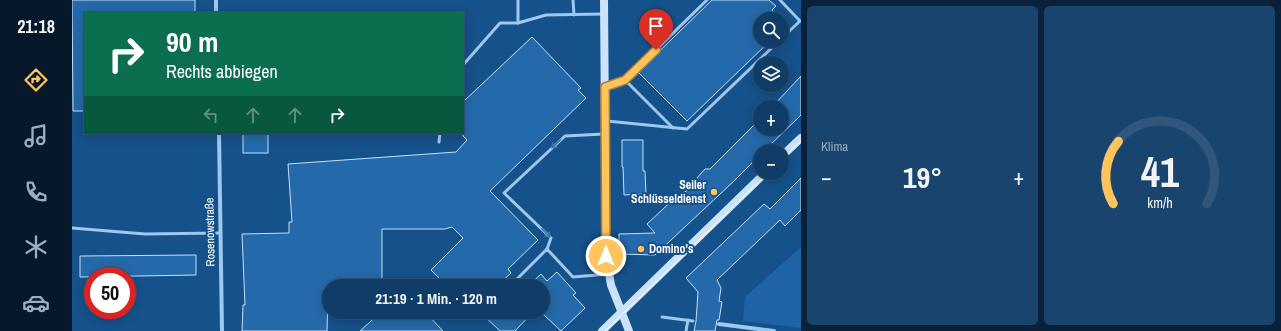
<!DOCTYPE html>
<html lang="de">
<head>
<meta charset="utf-8">
<style>
	body { margin:0; font-family:"Archivo Narrow",sans-serif; background:#19446e; color:#f1f3f6; height:100vh; display:flex; flex-direction:column; font-size:15px; white-space:nowrap }
	* { box-sizing:border-box; margin:0 }
	p { font-size:13px; color:#9caec0 }
	.icon { flex:none; width:22px; height:22px; fill:none; stroke:currentColor; stroke-width:2; stroke-linecap:round; stroke-linejoin:round }
	.map { position:relative; flex:1; overflow:hidden }
	.panel { display:flex; flex-direction:column; gap:6px; padding:6px; background:#092239; width:480px }
	.panel>* { flex:none }
	.top-card { position:absolute; left:12px; top:12px; width:380px; height:122px; border-radius:0px; box-shadow:0 2px 10px #0003,0 0 0 1px #30567c; background:#0b6e4f; color:#fff; overflow:hidden }
	.buttons { position:absolute; left:681px; top:12px; display:grid; gap:8px }
	.buttons a { display:grid; place-items:center; width:36px; height:36px; border-radius:50%; background:#103d68; box-shadow:0 2px 10px #0003,0 0 0 1px #30567c; font-size:20px }
	.speed { position:absolute; left:12px; top:267px; display:flex; gap:8px; font-size:20px; font-weight:700; text-align:center }
	.speed>* { display:grid; place-content:center; width:52px; height:52px; border-radius:50%; background:#103d68; box-shadow:0 2px 10px #0003,0 0 0 1px #30567c; line-height:1 }
	.speed .limit { border:6px solid #d22; background:#fff; color:#111 }
	.pin { position:absolute; display:grid; place-items:center; width:34px; height:34px; color:#fff; margin:-41px -17px; border-radius:50% 50% 50% 0; rotate:-45deg; box-shadow:0 0 4px #0007 }
	.pin .icon { rotate:45deg }
	.me { position:absolute; width:44px; margin:-22px; rotate:0deg; stroke-linejoin:round; filter:drop-shadow(0 0 3px #0008) }
	.turn { display:flex; align-items:center; gap:14px; height:84px; padding:0 16px; font-size:18px }
	.turn .icon { width:52px; height:52px; stroke-width:2.5 }
	.turn b { display:block; font-size:28px; line-height:34px }
	.lanes { display:flex; align-items:center; height:38px; padding:0 16px; background:#0003; justify-content:center; gap:20px; direction:ltr }
	.lanes .off { opacity:.35 }
	.big { font-size:30px; font-weight:700; line-height:1.1 }
	.panel .tile { flex:1; display:flex; flex-direction:column; justify-content:center; gap:6px; min-width:0; padding:0 14px; border-radius:6px; background:#19446e }
	.panel .dial { align-items:center; gap:0 }
	.dial svg { height:104px; overflow:visible; fill:none; stroke:#30567c; stroke-width:7; stroke-linecap:round; text-anchor:middle }
	.dial text { fill:#f1f3f6; stroke:none }
	.heat { display:flex; justify-content:space-between; align-items:center; font-size:22px; direction:ltr }
	.panel .tiles { flex:1; display:grid; gap:6px; grid-template-columns:repeat(2,1fr) }
	.trip { position:absolute; left:250px; top:279px; width:228px; height:40px; border-radius:20px; background:#103d68; box-shadow:0 2px 10px #0003,0 0 0 1px #30567c; font-weight:700; line-height:40px; text-align:center }
	main { display:flex; flex:1; min-height:0 }
	.dock { display:flex; flex-direction:column; width:72px; justify-content:space-around; align-items:center; background:#06182a; color:#9caec0 }
	.dock .icon { width:28px; height:28px }
	.dock .selected { color:#ffc45c }
	.dock b { font-size:18px; color:#f1f3f6 }
	.map>svg:first-child { display:block }
	.green { fill:#1e64a4 }
	.building { fill:#2469a9; stroke:#c4e1fb }
	.lines { fill:none; stroke-linecap:round; stroke-linejoin:round }
	.lane { stroke:#9ec8ef; stroke-width:3 }
	.street { stroke:#9ec8ef; stroke-width:4 }
	.secondary { stroke:#cbe3fa; stroke-width:8 }
	.tram { stroke:#fff; stroke-width:1 }
	.oneway { stroke:#3e75a8 }
	.route-casing { stroke:#a67f3c; stroke-width:10 }
	.route { stroke:#ffc45c; stroke-width:7 }
	.poi-dot { fill:#ffc45c; stroke:#15518a; stroke-width:1.5 }
	.labels { text-anchor:middle; dominant-baseline:central; stroke-width:4; stroke-linejoin:round; paint-order:stroke }
	.poi-label { font-size:12px; font-weight:bold; fill:#fff; stroke:#15518a; text-anchor:end }
	.street-label { font-size:12px; fill:#fff; stroke:#15518a }
</style>
</head>
<body>
<main>
<nav class="dock">
<b>21:18</b>
<svg class="icon selected" aria-label="directions" viewBox="0 0 24 24"><path d="M12 3l9 9-9 9-9-9zM9 14v-3h6M13 9l2 2-2 2"/></svg>
<svg class="icon" aria-label="music" viewBox="0 0 24 24"><path d="M9 18V5l10-2v13"/><circle cx="6" cy="18" r="3"/><circle cx="16" cy="16" r="3"/></svg>
<svg class="icon" aria-label="phone" viewBox="0 0 24 24"><path d="M5 4h4l2 5-3 2q2 4 5 5l2-3 5 2v4C11 20 4 13 5 4z"/></svg>
<svg class="icon" aria-label="climate" viewBox="0 0 24 24"><path d="M12 3v18M4 7l16 10M4 17L20 7"/></svg>
<svg class="icon" aria-label="car" viewBox="0 0 24 24"><path d="M5 17H2v-5l4-1 3-4h7l3 4 3 1v5h-3M9 17h6M6 11h13"/><circle cx="7" cy="17" r="2"/><circle cx="17" cy="17" r="2"/></svg>
</nav>
<div class="map">
<svg width="729" height="331" viewBox="0 0 729 331">
	<rect width="100%" height="100%" fill="#15518a"/>
	<path class="green" d="M729 247V328L671 321 673 297Z"/>
	<g class="building">
		<path d="M0 0H123V13H13V111H1Z"/>
		<path d="M640 0H697L704 6 700 10 708 19H688V41H698L615 121 566 72Z"/>
		<path d="M460 37 509 88 506 90 514 98 418 191 466 240 436 269 439 273 425 286H375L359 270 391 238 380 227 373 229H310V286H257V294H256L255 331H170L171 305H173L170 234 217 233V222H220L216 164 384 152 395 140 391 136V102Z"/>
		<path d="M729 76V115L692 151H688V155L662 181 583 255 547 254V234L583 233 575 224 606 195 607 196 617 189 623 184 624 179 633 169H638L688 119V129H710V107H700Z"/>
		<rect x="171" y="133" width="25" height="20"/>
		<path d="M550 140H571V171H573L574 194 552 195 551 167H550Z"/>
		<path d="M729 178V210L713 226 708 220 645 280 649 288 647 301 650 302 647 320H645L643 331H622L624 321 626 292 614 278 692 204 698 209Z"/>
		<path d="M124 255V275L8 277V256Z"/>
		<path d="M485 272 504 293 501 295 513 308 489 331 471 314V286H456L469 274 475 281Z"/>
		<path d="M309 312H353L371 331H288Z"/>
		<path d="M408 312H461L443 331H428Z"/>
	</g>
	<g class="lines">
		<g class="lane">
			<path d="M446 0V23"/>
			<path d="M501 0 502 15"/>
			<path d="M708 0 728 21 710 38"/>
			<path d="M391 65 428 23H446L474 15 531 14"/>
			<path d="M553 80 601 128"/>
			<path d="M533 87 553 80 635 0"/>
			<path d="M535 121 615 129 707 41"/>
			<path d="M367 142 368 133"/>
			<path d="M0 228 73 234 148 233"/>
			<path d="M475 249 479 238 432 193 493 136 532 134"/>
			<path d="M438 286 475 249 501 277 537 274"/>
			<path d="M590 317 621 321"/>
			<path d="M614 331 616 320"/>
		</g>
		<g class="street">
			<path d="M144 0V13"/>
			<path d="M147 133 150 331"/>
			<path d="M647 324 702 331"/>
		</g>
		<g class="secondary">
			<path d="M532 0 534 256 539 285 557 331"/>
			<path d="M710 156 729 138"/>
			<path d="M530 331 693 173"/>
		</g>
		<g class="tram">
			<path d="M710 159 729 141"/>
			<path d="M533 331 696 173"/>
		</g>
	</g>
	<defs><path id="oneway-shaft" d="M-6 0H5M1.5-3L5.5 0L1.5 3" fill="none" stroke-width="1.6" stroke-linecap="round" stroke-linejoin="round"/></defs>
	<g class="oneway">
		<use href="#oneway-shaft" transform="translate(484 144) rotate(137)"/>
		<use href="#oneway-shaft" transform="translate(474 233) rotate(45)"/>
	</g>
	<g class="lines">
		<g class="route-casing">
			<path id="route" d="M534 256 533 87 553 80 584 50"/>
		</g>
		<use href="#route" class="route"/>
	</g>
	<g class="poi-dot">
		<circle cx="642" cy="192" r="4"/>
		<circle cx="569" cy="249" r="4"/>
	</g>
	<g class="labels">
		<g class="poi-label">
			<text x="634" y="185">Seiler<tspan x="634" dy="14">Schlüsseldienst</tspan></text>
			<text x="577" y="249" text-anchor="start">Domino's</text>
		</g>
		<g class="street-label">
			<text transform="translate(138 232) rotate(-91)">Rosenowstraße</text>
		</g>
	</g>
</svg>
<div class="buttons">
<a><svg class="icon" aria-label="search" viewBox="0 0 24 24"><circle cx="10" cy="10" r="6"/><path d="M15 15l6 6"/></svg></a>
<a><svg class="icon" aria-label="layers" viewBox="0 0 24 24"><path d="M12 4l9 5-9 5-9-5zM3 14l9 5 9-5"/></svg></a>
<a>+</a>
<a>−</a>
</div>
<div class="speed"><div class="limit">50</div></div>
<div class="pin" style="left:584px;top:50px;background:#d93025"><svg class="icon" aria-label="arrive" viewBox="0 0 24 24"><path d="M6 21V4h12l-3 4 3 4H6"/></svg></div>
<svg class="me" style="left:534px;top:256px" viewBox="-20 -20 40 40"><circle r="17" fill="#ffc45c" stroke="#fff" stroke-width="3"/><path d="M0-11L8 9 0 5-8 9z" fill="#fff"/></svg>
<div class="trip">21:19 · 1 Min. · 120 m</div>
<div class="top-card">
<div class="turn"><svg class="icon" aria-label="right" viewBox="0 0 24 24"><path d="M7 20v-9h11M14 6l5 5-5 5"/></svg><div><b>90 m</b>Rechts abbiegen</div></div>
<div class="lanes"><svg class="icon off" aria-label="left" viewBox="0 0 24 24"><path d="M17 20v-9H6M10 6l-5 5 5 5"/></svg><svg class="icon off" aria-label="ahead" viewBox="0 0 24 24"><path d="M12 20V5M6 11l6-6 6 6"/></svg><svg class="icon off" aria-label="ahead" viewBox="0 0 24 24"><path d="M12 20V5M6 11l6-6 6 6"/></svg><svg class="icon" aria-label="right" viewBox="0 0 24 24"><path d="M7 20v-9h11M14 6l5 5-5 5"/></svg></div>
</div>
</div>
<section class="panel">
<div class="tiles">
<div class="tile"><p>Klima</p>
<div class="heat"><a>−</a><b class="big">19°</b><a>+</a></div>
</div>
<div class="tile dial"><svg viewBox="0 0 100 80">
<path d="M14 69A42 42 0 1 1 86 69"/>
<path d="M14 69A42 42 0 0 1 18 21" stroke="#ffc45c"/>
<text x="50" y="56" font-size="32" font-weight="700">41</text>
<text x="50" y="72" font-size="11">km/h</text>
</svg></div>
</div>
</section>
</main>
</body>
</html>
